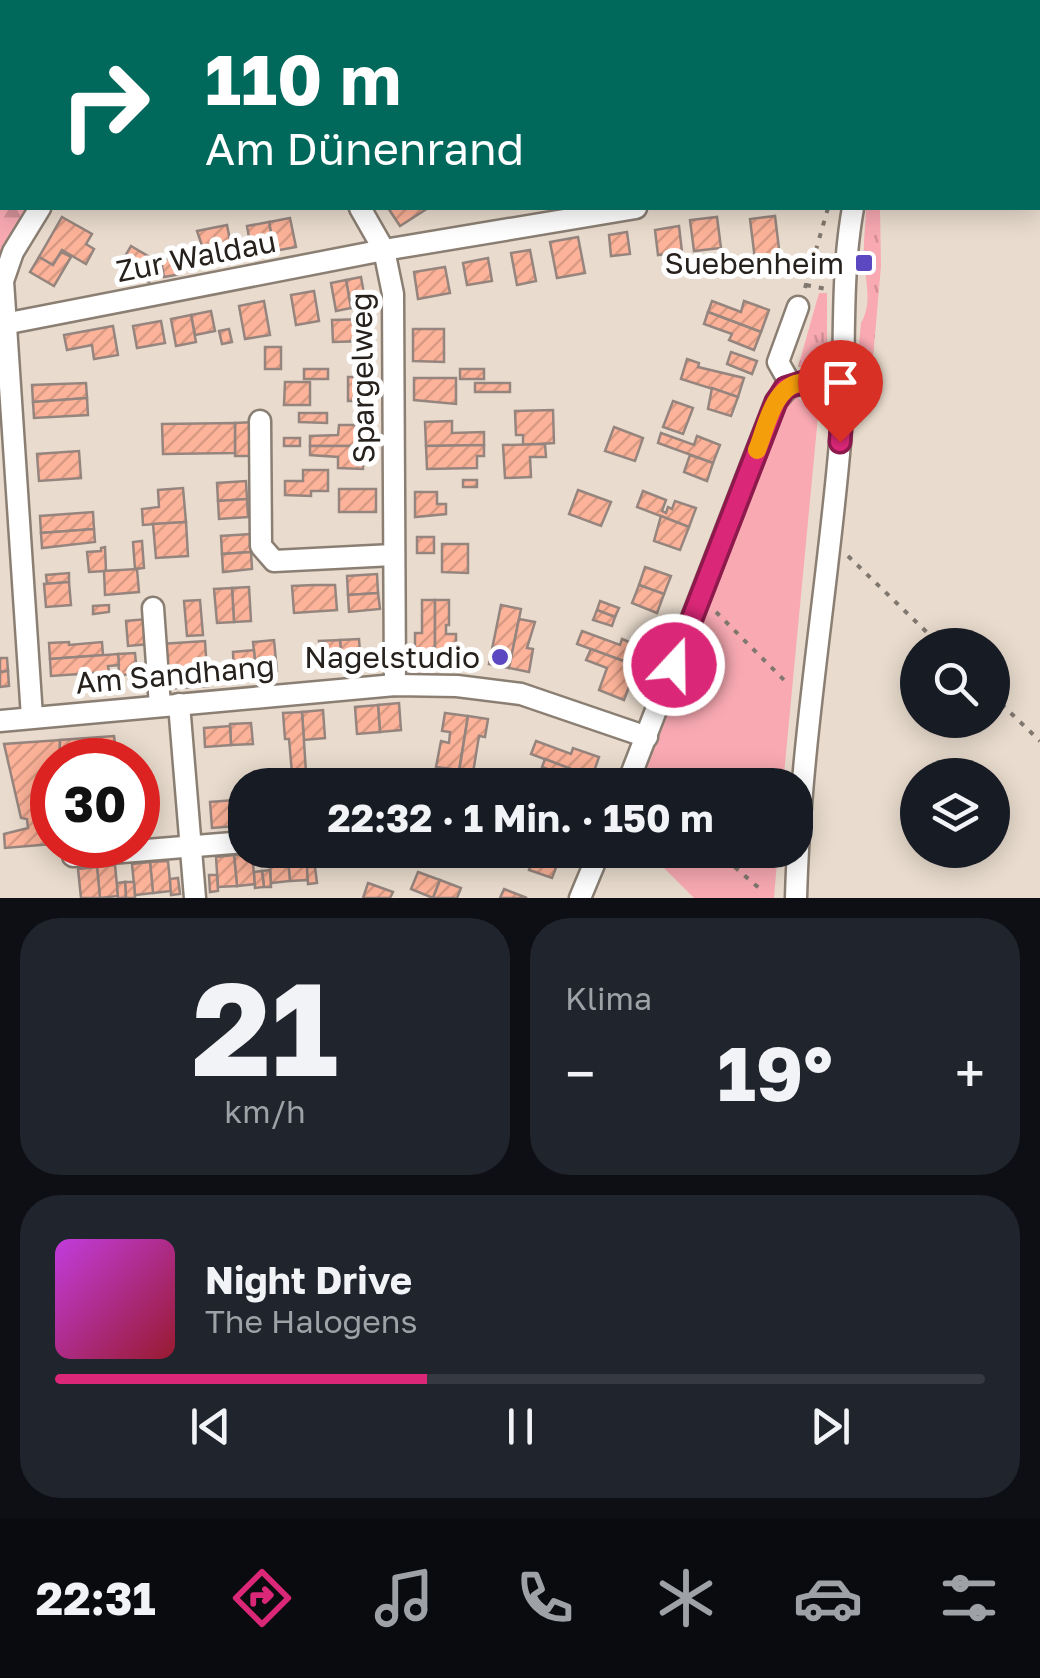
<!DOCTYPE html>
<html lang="de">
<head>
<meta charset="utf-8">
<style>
	body { margin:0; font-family:"Golos Text",sans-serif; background:#20242c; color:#f1f3f6; height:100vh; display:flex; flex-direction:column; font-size:38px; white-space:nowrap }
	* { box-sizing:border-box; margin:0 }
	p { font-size:32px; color:#9ea1a6 }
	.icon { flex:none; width:55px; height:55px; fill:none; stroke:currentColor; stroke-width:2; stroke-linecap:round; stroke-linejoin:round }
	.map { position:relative; height:898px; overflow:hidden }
	.sheet { display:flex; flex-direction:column; gap:20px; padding:20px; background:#0d0f14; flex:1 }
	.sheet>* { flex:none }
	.top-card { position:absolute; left:0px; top:0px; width:1040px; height:210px; box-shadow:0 5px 25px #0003; background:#00695c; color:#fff; overflow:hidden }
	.tools { position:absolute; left:900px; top:628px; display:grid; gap:20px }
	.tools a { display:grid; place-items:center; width:110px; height:110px; border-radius:50%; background:#171b24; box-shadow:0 5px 25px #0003; font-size:50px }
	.speed { position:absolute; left:30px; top:738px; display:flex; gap:20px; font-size:50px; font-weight:700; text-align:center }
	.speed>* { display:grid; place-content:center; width:130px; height:130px; border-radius:50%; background:#171b24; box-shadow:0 5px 25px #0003; line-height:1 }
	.speed .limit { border:15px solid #d22; background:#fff; color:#111 }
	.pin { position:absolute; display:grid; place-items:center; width:85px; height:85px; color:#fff; margin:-102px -42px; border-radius:50% 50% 50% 0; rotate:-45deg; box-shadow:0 0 10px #0007 }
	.pin .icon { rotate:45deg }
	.me { position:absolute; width:110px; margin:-55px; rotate:21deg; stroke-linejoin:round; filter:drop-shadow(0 0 8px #0008) }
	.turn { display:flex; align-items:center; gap:35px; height:210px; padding:0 40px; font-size:45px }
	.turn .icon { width:130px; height:130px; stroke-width:2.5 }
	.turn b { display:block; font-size:70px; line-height:85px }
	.big { font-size:75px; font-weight:700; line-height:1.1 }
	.sheet .tile { flex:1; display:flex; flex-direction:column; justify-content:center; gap:15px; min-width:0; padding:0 35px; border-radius:40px; background:#20242c }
	.sheet .dial { align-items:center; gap:0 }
	.dial b { font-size:130px; line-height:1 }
	.song { display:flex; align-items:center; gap:30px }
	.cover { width:120px; height:120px; border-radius:15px; background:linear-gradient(135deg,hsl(290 70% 55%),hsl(350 70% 35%)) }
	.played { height:10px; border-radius:5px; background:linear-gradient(90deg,#db2777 40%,#363941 40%) }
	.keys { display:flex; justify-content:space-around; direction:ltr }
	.heat { display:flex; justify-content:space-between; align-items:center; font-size:55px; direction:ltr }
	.sheet .tiles { flex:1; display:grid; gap:20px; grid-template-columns:1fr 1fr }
	.tile:last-child { grid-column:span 2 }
	.trip { position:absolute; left:228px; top:768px; width:585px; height:100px; border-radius:40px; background:#171b24; box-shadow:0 5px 25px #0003; font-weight:700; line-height:100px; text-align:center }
	.tabs { display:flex; height:160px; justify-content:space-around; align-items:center; background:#090b0e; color:#9ea1a6 }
	.tabs .icon { width:70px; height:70px }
	.tabs .current { color:#db2777 }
	.tabs b { font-size:45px; color:#f1f3f6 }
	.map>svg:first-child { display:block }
	.grass { fill:url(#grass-tufts) }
	.forest { fill:url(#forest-firs) }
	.green { fill:#f8a9b2 }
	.building { fill:url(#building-hatch); stroke:#96857e; stroke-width:2.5 }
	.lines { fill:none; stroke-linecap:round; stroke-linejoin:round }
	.minor-casing { stroke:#8b7f73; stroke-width:25 }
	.path { stroke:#80776e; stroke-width:4; stroke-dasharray:5 8; stroke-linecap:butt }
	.minor { stroke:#fff; stroke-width:20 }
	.route-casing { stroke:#8e194d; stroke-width:25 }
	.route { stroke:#db2777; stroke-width:18 }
	.slow { stroke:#f59e0b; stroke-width:18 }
	.poi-dot { fill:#5c49c1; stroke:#fff; stroke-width:4 }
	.labels { text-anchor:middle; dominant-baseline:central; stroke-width:10; stroke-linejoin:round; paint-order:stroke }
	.street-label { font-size:30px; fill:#26211c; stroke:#fff }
	.poi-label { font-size:30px; fill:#26211c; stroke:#fff; text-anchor:end }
</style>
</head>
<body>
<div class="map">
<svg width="1040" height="898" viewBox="0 0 1040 898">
	<defs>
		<pattern id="grass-tufts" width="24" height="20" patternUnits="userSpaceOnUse" patternTransform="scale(2.5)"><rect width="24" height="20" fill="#f8a9b2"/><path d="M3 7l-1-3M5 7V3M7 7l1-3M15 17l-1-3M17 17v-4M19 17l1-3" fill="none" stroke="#d49198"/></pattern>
		<pattern id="forest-firs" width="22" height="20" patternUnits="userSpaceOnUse" patternTransform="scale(2.5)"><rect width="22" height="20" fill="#f8a9b2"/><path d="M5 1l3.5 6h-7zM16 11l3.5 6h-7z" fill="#d49198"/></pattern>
		<pattern id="building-hatch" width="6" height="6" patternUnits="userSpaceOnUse" patternTransform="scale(2.5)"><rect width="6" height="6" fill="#fdb399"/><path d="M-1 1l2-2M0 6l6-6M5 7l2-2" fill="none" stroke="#d99a83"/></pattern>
	</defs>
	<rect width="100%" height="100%" fill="#e9dcce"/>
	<g class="grass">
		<path d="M920 0H1040V34L1038 37V2Z"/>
		<path d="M866 208H880L881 266 869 404 853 409 861 323C873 302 865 281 864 258 863 241 866 224 866 208Z"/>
		<path d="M819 293H827V359L822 366 798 367Z"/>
	</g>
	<path class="forest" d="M0 0H151L2 2V208H27L0 261Z"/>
	<g class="green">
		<path d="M794 394 818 416 783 785H635L782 401Z"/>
		<path d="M646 850H778L774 898H694Z"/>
	</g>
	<g class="building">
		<path d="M388 208H423L425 210 400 226Z"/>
		<path d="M775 216 782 273 757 276 750 219Z"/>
		<path d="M62 217 92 234 86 244 94 249 86 264 62 250 53 265 39 257Z"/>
		<path d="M717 217 721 248 694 251 690 220Z"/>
		<path d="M290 218 296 247 274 251 269 222Z"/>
		<path d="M269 222 274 251 252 255 247 226Z"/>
		<path d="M227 225 234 261 209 266 197 231Z"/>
		<path d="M679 226 682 252 658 255 655 230Z"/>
		<path d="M627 232 630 254 611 256 609 235Z"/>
		<path d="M578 237 585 273 557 278 550 242Z"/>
		<path d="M131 246 160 263 149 282 120 265Z"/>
		<path d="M530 250 536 281 517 285 511 253Z"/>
		<path d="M61 252 71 257 54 286 30 272 39 257 53 265Z"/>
		<path d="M178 257 181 274 164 277 161 260Z"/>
		<path d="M488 258 492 281 467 285 463 263Z"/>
		<path d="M445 267 450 293 418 299 414 272Z"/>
		<path d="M361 277 366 305 351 308 346 280Z"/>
		<path d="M346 280 351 308 336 311 331 283Z"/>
		<path d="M314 291 319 321 296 325 291 295Z"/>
		<path d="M264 301 270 335 245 339 239 306Z"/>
		<path d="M712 301 741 312 744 301 769 310 761 332 708 312Z"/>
		<path d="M211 311 215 331 195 335 191 315Z"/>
		<path d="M708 312 761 332 754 350 729 340 732 334 704 324Z"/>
		<path d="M191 315 196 342 176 346 171 319Z"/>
		<path d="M367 319 368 341 333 342 332 320Z"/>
		<path d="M161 321 165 343 137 348 133 326Z"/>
		<path d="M113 326 118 355 94 359 92 345 67 350 64 335Z"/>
		<path d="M229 329 232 342 222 344 219 331Z"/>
		<path d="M413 329H444V362L413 361Z"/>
		<path d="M371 345 372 360H355V346Z"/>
		<rect x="265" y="347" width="16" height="22"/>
		<path d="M731 352 757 361 752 374 727 364Z"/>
		<path d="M687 359 699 363 698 367 744 378 738 397 681 379Z"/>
		<rect x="304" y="369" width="24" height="10"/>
		<rect x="460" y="369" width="24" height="10"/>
		<rect x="348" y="377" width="23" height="24"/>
		<path d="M414 378H456V404L414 400Z"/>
		<path d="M285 382H310V405H284Z"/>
		<path d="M86 383 87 398 33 402 32 385Z"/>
		<rect x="475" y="383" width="35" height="9"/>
		<path d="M712 388 738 397 731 416 708 409Z"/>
		<path d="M87 398 88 415 34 418 33 402Z"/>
		<path d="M673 401 693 408 683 434 663 427Z"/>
		<path d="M553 410 554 443 523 445V435H516L515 411Z"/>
		<path d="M299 413H327V423L299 422Z"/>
		<path d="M452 421V433L484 432V445L426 446 425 422Z"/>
		<path d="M255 422V456H235V423Z"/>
		<path d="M235 423V453L163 454 162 424Z"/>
		<path d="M339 425H363V446H310V436L338 435Z"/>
		<path d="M614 427 643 438 635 461 605 451Z"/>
		<path d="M661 433 694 445 697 436 720 445 713 463 658 443Z"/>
		<rect x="284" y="438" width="16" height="8"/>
		<path d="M545 444 546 457H530L531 477 505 478 503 445Z"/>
		<path d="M484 445V456H477V468L427 469 426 446Z"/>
		<path d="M310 446H363V469L338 468V457L310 455Z"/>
		<path d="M79 451 81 478 39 481 37 454Z"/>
		<path d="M690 455 713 463 707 481 684 472Z"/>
		<path d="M303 470H328V491H311V496L285 495V481H303Z"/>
		<rect x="463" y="480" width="14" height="7"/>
		<path d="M246 481 247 499 218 501 217 483Z"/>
		<path d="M183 488 186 522 143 525 142 509 159 507 158 490Z"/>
		<rect x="339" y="489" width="37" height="23"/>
		<path d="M578 490 611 502 601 526 569 514Z"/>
		<path d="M643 491 666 500 662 511 666 513 668 507 672 509 675 501 696 508 689 527 637 507Z"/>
		<path d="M415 492H437V504H446V514L415 517Z"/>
		<path d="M247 499 248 517 219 519 218 501Z"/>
		<path d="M93 512 94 529 41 533 40 516Z"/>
		<path d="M661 516 689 527 680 550 654 541Z"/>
		<path d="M186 522 188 556 156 558 153 524Z"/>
		<path d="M94 529 95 542 42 548 41 533Z"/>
		<path d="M250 534 251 552 222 554 221 536Z"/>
		<rect x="417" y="537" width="17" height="16"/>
		<path d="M142 541 144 568 135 569 133 542Z"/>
		<path d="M442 544H468V573L442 572Z"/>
		<path d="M105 547 106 571 89 572 87 552 101 551V548Z"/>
		<path d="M251 552 252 569 223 572 222 554Z"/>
		<path d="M645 567 671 576 664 594 639 585Z"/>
		<path d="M137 569 139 592 105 595 104 571Z"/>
		<path d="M69 573V582L47 584 46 575Z"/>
		<path d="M377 574 378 593 348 595 347 576Z"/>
		<path d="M69 582 71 605 46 607 44 584Z"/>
		<path d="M314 585H335L337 610 294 613 292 586Z"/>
		<path d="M639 585 664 594 657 613 632 603Z"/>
		<path d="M249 587 251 621 234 622 232 588Z"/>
		<path d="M232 588 234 622 217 623 214 589Z"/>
		<path d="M378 593 380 609 349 612 348 595Z"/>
		<path d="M200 600 203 635 187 636 184 601Z"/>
		<path d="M422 600H435V660L415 659V633H422Z"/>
		<path d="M435 600H449V625H446V634H456V660H435Z"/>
		<path d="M600 601 619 608 615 617 597 610Z"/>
		<path d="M109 605V612L93 614V606Z"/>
		<path d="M501 605 521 609 509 668 489 664Z"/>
		<path d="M597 610 615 617 612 626 593 620Z"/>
		<path d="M147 619 149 644 128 646 126 621Z"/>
		<path d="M519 619 535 622 527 648 533 649 529 672 509 668Z"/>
		<path d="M582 631 620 645 622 639 644 648 637 666 577 644Z"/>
		<path d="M359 639 361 664 342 666 340 640Z"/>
		<path d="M274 640 277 671 256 673 253 642Z"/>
		<path d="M340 640 342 666 321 667 319 641Z"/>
		<path d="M205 641 208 686 164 689 161 644Z"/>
		<path d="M69 642V645L102 642 103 655 50 659 49 643Z"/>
		<path d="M591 649 637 666 624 700 599 690 607 668 586 660Z"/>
		<path d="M254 650 256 673 234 674 233 652Z"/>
		<path d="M135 653 137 674 119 675 118 654Z"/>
		<path d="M118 654 119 665 108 666 109 672 51 676 50 659Z"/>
		<path d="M0 658H7L8 671 0 672Z"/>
		<path d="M8 671 9 686 0 687V672Z"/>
		<path d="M399 703 401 730 380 732 378 705Z"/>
		<path d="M378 705 380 732 357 734 355 707Z"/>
		<path d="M323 710 325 738 304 740 302 712Z"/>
		<path d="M302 712 306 772 292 773 289 739H285L283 713Z"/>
		<path d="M445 713 468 716 459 770 436 767 441 741 449 743 450 732 442 731Z"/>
		<path d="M468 716 488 719 485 737 479 736 471 785H457Z"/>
		<path d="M251 723 253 744 231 745 230 724Z"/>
		<path d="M230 726 231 745 205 747 204 728Z"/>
		<path d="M114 736 117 760H59L60 740Z"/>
		<path d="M60 740 59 760H52V844L5 848 4 834 28 828 27 819 21 818 4 744Z"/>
		<path d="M536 741 571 754 573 748 599 757 592 777 531 754Z"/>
		<path d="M545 759 592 777 589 785H565L568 777 542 767Z"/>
		<path d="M234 800 236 826 212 828 210 802Z"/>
		<path d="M306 850 308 880 290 881 287 851Z"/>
		<path d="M330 850H360V863L331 865Z"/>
		<path d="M536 850H563L559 860Z"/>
		<path d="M287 851 290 881 271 883 269 852Z"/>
		<path d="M536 851 559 860 552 878 529 870Z"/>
		<path d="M252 854 255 884 237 886 234 855Z"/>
		<path d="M234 855 237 886 218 887 216 857Z"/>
		<path d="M168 861 171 891 153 893 150 862Z"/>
		<path d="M150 862 153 893 135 895 132 864Z"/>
		<path d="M115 865 118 896 100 898 97 867Z"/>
		<path d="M97 867 100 898H81L78 869Z"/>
		<path d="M307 867H315L317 883 308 884Z"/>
		<path d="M270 870 271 887H264L262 871Z"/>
		<path d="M262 871 264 887 255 888 254 872Z"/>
		<path d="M418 872 440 880 433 898 411 889Z"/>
		<path d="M209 875H217L218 891 210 892Z"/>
		<path d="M178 878 180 894 171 895 170 879Z"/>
		<path d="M440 880 461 888 457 898H433Z"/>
		<path d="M125 882H134L135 898H126Z"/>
		<path d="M125 882 126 898H118L117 883Z"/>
		<path d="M368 883 393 892 390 898H363Z"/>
		<path d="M504 889 527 898H500Z"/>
	</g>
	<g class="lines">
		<g class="minor-casing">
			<g id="minor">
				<path d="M227 0 228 2"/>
				<path d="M459 0 461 2"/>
				<path d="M734 0 735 2"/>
				<path d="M164 2 166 0"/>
				<path d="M883 2V0"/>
				<path d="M360 208 384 250 393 294 395 685"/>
				<path d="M4 324 384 250 636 208"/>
				<path d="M791 385 778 362 798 307"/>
				<path d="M260 421 261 546 274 561 393 555"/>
				<path d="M153 608 160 706"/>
				<path d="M179 704 195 898"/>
				<path d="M32 717 3 281 13 252 40 208"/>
				<path d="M0 721 395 685 457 686 521 694 647 737"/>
				<path d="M627 785 776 401 791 385 844 383"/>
				<path d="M73 856 245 842"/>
				<path d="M580 898 600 850"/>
				<path d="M796 898C800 746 827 595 840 443 847 365 839 285 853 208"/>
			</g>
		</g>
		<g class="path">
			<path d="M909 0 912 2"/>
			<path d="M19 2 21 0"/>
			<path d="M0 21 2 22"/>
			<path d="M0 27 2 25"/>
			<path d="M0 33 2 29"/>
			<path d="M1038 122 1040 124"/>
			<path d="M806 285 826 289"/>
			<path d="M805 288 828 208"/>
			<path d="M809 402 822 417"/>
			<path d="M848 556 940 645"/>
			<path d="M716 612 784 680"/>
			<path d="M992 695 1040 741"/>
			<path d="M715 850 760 889"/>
		</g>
		<use href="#minor" class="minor"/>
	</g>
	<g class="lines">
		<g class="route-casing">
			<path id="route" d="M674 665 776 402 785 388 804 382 844 383 840 442"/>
		</g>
		<use href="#route" class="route"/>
		<path class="slow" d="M757 450C766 428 773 388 799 383"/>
	</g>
	<g class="poi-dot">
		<rect x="854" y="253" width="20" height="20" rx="5"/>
		<circle cx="500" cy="657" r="10"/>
	</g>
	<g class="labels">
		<g class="street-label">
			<text transform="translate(196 256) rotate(-11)">Zur Waldau</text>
			<text transform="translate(362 378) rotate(-91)">Spargelweg</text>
			<text transform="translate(175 674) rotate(-5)">Am Sandhang</text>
		</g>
		<g class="poi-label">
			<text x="844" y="263">Suebenheim</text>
			<text x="480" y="657">Nagelstudio</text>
		</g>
	</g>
</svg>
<div class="tools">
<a><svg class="icon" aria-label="search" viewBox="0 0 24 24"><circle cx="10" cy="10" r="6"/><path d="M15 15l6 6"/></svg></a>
<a><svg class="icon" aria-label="layers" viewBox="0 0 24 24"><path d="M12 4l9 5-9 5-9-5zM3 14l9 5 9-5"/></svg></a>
</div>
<div class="speed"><div class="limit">30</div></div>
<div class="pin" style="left:840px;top:442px;background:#d93025"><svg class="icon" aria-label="arrive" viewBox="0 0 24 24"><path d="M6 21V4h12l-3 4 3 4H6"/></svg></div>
<svg class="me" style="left:674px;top:665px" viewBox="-20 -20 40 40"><circle r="17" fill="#db2777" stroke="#fff" stroke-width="3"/><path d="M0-11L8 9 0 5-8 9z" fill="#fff"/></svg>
<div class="trip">22:32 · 1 Min. · 150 m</div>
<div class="top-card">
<div class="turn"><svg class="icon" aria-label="right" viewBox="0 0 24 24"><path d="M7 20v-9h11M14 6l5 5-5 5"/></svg><div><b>110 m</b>Am Dünenrand</div></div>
</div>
</div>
<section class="sheet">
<div class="tiles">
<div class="tile dial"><b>21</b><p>km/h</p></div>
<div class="tile"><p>Klima</p>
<div class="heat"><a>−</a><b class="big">19°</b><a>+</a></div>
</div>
<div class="tile">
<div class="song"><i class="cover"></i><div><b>Night Drive</b><p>The Halogens</p></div></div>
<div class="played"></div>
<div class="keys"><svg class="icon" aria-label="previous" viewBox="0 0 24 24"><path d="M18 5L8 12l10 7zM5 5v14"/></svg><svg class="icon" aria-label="pause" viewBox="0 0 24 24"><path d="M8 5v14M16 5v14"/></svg><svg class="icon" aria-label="next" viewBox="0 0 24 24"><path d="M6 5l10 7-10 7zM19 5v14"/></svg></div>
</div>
</div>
</section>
<nav class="tabs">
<b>22:31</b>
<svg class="icon current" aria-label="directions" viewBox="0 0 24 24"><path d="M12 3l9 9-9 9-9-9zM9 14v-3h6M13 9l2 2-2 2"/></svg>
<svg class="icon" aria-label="music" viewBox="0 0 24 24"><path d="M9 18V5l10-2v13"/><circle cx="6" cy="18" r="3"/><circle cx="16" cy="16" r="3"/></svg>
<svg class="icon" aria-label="phone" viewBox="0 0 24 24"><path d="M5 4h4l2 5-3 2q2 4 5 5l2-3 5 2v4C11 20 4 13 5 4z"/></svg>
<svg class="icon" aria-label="climate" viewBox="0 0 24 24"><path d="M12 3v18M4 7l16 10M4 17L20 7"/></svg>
<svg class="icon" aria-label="car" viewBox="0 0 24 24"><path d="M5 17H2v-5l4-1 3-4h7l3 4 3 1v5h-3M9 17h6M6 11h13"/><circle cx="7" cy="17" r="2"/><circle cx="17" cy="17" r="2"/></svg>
<svg class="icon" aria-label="filters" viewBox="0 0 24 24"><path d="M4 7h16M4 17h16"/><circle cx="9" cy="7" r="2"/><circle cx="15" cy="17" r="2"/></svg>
</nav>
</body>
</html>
